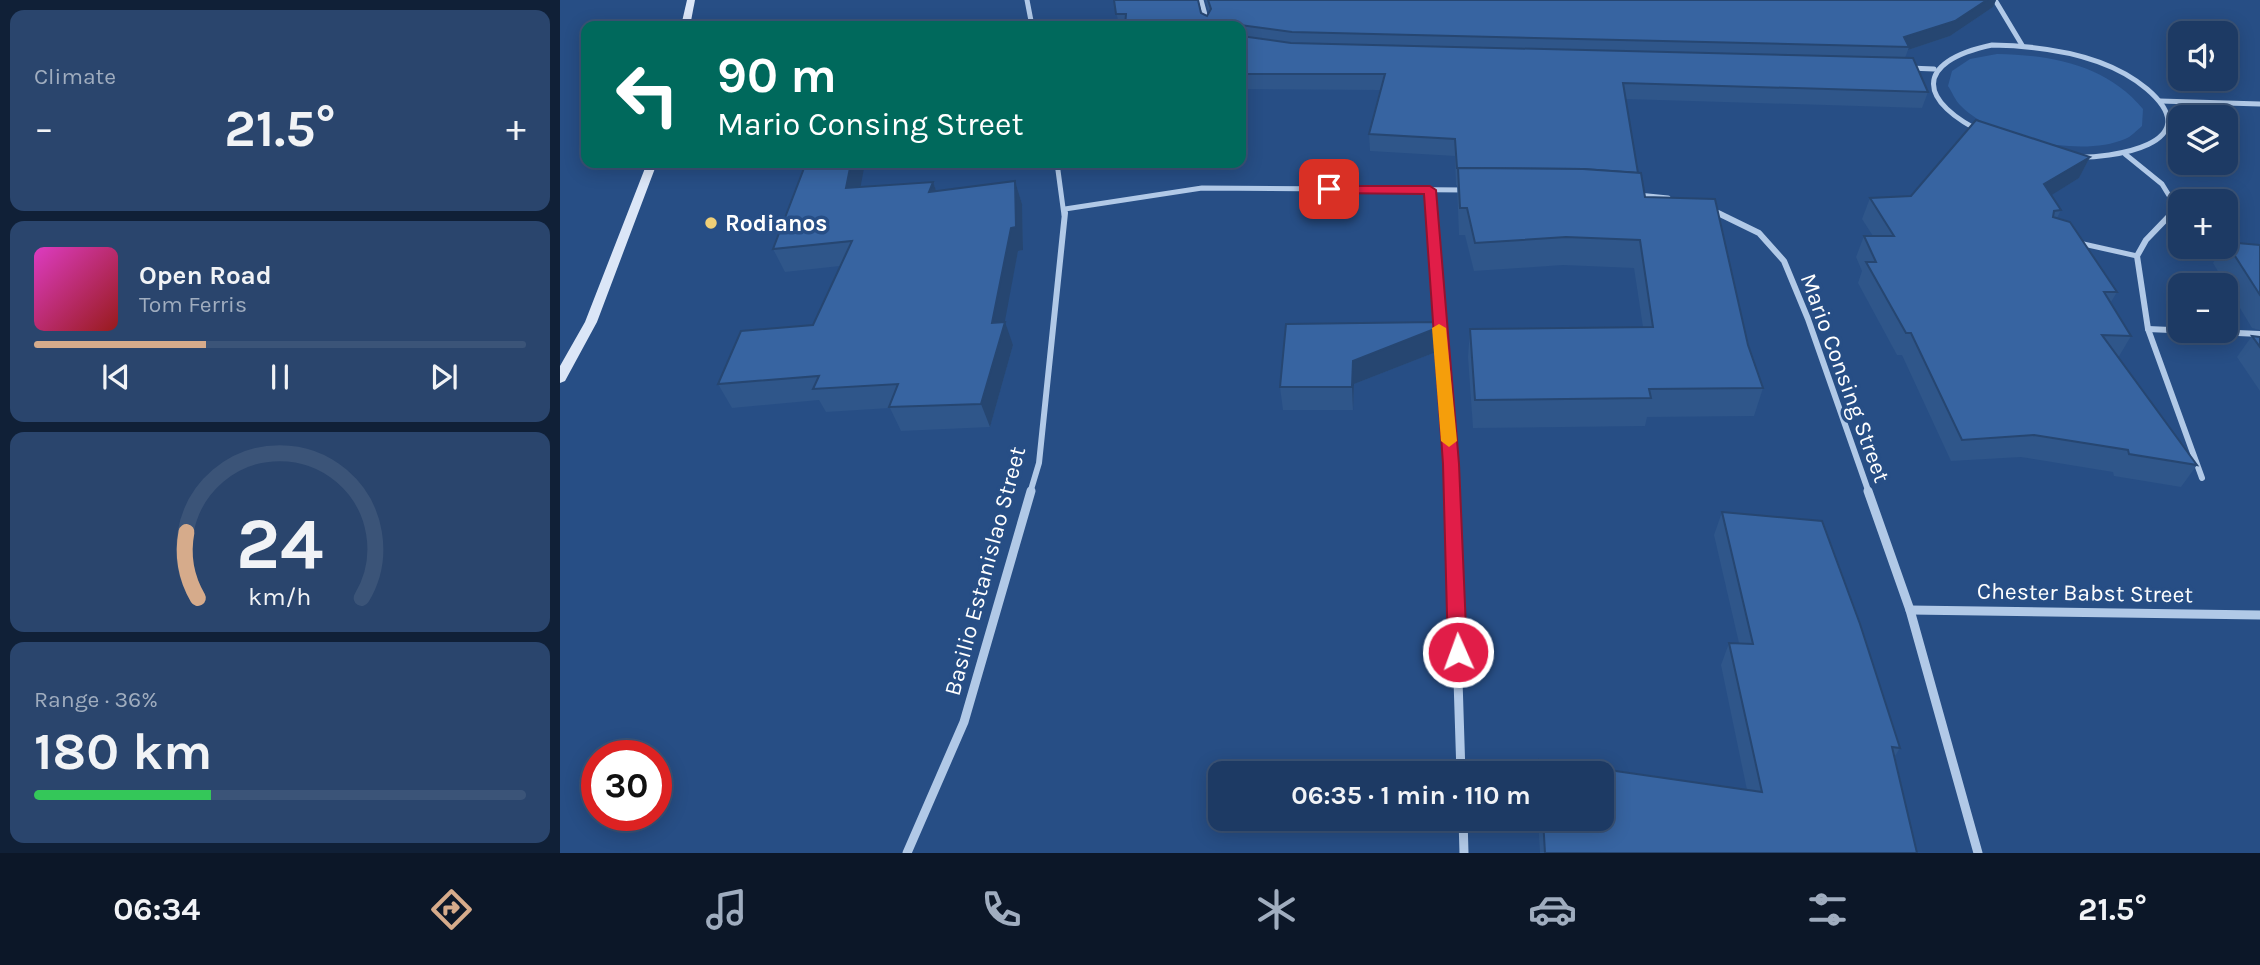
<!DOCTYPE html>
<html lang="en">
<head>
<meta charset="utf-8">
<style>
	body { margin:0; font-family:Karla,sans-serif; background:#2a456d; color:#f1f3f6; height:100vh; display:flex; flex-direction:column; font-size:26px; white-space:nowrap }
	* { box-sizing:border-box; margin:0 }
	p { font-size:23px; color:#a0adbf }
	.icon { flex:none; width:38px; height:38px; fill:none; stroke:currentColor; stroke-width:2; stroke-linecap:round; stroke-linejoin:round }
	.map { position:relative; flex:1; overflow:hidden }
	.side { display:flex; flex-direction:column; gap:10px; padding:10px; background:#102037; width:560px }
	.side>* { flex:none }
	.top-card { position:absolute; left:21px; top:21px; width:665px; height:147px; border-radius:14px; box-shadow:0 4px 18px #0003,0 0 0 2px #3b5478; background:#00695c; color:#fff; overflow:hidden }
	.fabs { position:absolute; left:1608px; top:21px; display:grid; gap:14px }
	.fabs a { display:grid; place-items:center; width:70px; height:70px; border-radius:14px; background:#1d3a64; box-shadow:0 4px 18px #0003,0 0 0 2px #3b5478; font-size:35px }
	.speed { position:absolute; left:21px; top:740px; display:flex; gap:14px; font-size:35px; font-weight:700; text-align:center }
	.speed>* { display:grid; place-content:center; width:91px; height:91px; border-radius:50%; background:#1d3a64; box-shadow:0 4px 18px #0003,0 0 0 2px #3b5478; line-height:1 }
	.speed .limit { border:10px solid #d22; background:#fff; color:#111 }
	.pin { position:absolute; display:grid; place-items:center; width:60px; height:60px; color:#fff; margin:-30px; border-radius:14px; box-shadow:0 4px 10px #0006 }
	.me { position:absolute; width:77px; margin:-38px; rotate:358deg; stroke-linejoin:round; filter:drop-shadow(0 0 5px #0008) }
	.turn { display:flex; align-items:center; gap:24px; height:147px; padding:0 21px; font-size:32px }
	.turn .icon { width:91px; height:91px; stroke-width:2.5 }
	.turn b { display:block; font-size:49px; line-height:60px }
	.big { font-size:52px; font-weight:700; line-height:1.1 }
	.side .card { flex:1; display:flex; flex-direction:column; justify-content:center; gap:10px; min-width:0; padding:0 24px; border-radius:14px; background:#2a456d }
	.side .dial { align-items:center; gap:0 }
	.dial svg { height:182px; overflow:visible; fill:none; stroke:#3b5478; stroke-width:7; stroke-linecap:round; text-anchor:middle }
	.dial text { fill:#f1f3f6; stroke:none }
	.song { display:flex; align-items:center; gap:21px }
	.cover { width:84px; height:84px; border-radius:10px; background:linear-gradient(135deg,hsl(310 70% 55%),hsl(0 70% 35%)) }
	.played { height:7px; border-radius:4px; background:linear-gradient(90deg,#d6ab8b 35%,#3b5478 35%) }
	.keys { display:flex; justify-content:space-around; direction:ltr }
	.heat { display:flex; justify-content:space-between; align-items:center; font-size:38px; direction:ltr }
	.charge { height:10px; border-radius:5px; background:linear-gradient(90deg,#34c759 36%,#3b5478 0) }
	.trip { position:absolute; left:648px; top:761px; width:406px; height:70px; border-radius:14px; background:#1d3a64; box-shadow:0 4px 18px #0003,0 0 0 2px #3b5478; font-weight:700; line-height:70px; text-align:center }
	.dock { display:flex; height:112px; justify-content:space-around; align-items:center; background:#0c1728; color:#a0adbf }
	.dock .icon { width:49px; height:49px }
	.dock .current { color:#d6ab8b }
	.dock b { font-size:32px; color:#f1f3f6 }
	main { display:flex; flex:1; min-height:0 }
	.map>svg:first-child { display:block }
	.green { fill:#315f9c }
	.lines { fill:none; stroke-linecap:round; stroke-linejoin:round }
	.service { stroke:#b1c9e7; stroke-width:5 }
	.minor-far2 { stroke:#b1c9e7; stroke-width:5 }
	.minor-far1 { stroke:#b1c9e7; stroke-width:6 }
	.minor { stroke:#b1c9e7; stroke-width:9 }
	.secondary { fill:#dbe6f7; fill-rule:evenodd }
	.wall { fill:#2f568a }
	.shaded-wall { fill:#264671 }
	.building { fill:#3764a1; stroke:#264671; stroke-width:2 }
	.route { fill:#e11d48; stroke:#92132f; stroke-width:2 }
	.slow { fill:#f59e0b }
	.poi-dot { fill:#f0cf77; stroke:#274e85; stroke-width:2.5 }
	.labels { text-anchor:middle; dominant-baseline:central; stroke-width:7; stroke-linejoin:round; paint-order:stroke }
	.poi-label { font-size:23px; font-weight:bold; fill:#fff; stroke:#274e85; text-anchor:start }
	.street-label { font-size:23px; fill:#fff; stroke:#274e85 }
</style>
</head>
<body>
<main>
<section class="side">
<div class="card"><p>Climate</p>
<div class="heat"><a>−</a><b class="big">21.5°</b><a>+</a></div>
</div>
<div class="card">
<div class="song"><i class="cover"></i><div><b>Open Road</b><p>Tom Ferris</p></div></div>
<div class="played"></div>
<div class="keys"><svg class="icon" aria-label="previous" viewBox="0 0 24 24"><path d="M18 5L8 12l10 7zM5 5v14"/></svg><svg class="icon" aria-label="pause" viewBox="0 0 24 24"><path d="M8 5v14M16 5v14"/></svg><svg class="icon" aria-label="next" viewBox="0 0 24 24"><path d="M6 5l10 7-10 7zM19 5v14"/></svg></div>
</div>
<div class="card dial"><svg viewBox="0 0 100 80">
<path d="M14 69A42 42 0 1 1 86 69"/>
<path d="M14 69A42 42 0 0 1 9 40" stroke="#d6ab8b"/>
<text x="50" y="56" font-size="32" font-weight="700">24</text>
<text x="50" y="72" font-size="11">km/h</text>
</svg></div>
<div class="card"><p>Range · 36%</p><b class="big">180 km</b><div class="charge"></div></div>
</section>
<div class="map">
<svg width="1700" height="853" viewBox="0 0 1700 853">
	<rect width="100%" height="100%" fill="#274e85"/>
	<path class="green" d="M1437 54C1492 55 1546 65 1583 109L1582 126C1577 130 1571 137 1565 139 1521 158 1432 139 1400 105 1395 100 1392 92 1388 86L1392 71 1410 59Z"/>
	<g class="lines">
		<path class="service" d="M1519 243 1577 256"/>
		<g class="minor-far2">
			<path d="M467 0 472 26"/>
			<path d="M641 0 648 26"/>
			<path d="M1435 0 1462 45"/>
			<path d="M1432 45C1484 46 1546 54 1587 89 1651 144 1551 159 1512 157 1483 155 1453 147 1426 134 1358 102 1352 62 1432 45Z"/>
			<path d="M1349 68 1374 69"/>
			<path d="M1600 101 1700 104"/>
			<path d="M1565 154 1602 184 1616 207 1611 215"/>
			<path d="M497 163 504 215"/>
			<path d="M870 190 872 215"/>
			<path d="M1078 195 1108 198"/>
			<path d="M505 209 642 188 906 190"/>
			<path d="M1150 209 1162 215"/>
		</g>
		<g class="minor-far1">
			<path d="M872 213 892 493"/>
			<path d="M1158 213 1199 233 1224 261 1248 319 1309 493"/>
			<path d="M1612 213 1586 240 1577 256 1588 329 1642 478"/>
			<path d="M1588 329 1700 334"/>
			<path d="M470 493 479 463 505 213"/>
		</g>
		<g class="minor">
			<path d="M892 491 901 774"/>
			<path d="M1308 491 1350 610 1418 853"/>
			<path d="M1350 610 1700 615"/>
			<path d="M903 819 904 853"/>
			<path d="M347 853 404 722 471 491"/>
		</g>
		<g class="secondary">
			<path d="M127 0H135L130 26H121Z"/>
			<path d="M87 163H97L37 322 5 381 0 383V366L25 322Z"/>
		</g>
	</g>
	<g class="wall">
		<path d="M554 0 641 13 647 16 649 13 645 0H1436L1433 7 1390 36 1348 50 1345 58 1368 92 1362 108 1066 99 1078 173 1085 197 1188 345 1203 388 1194 416 1087 417 1085 426 913 428 908 357 910 329 1083 327 1074 268 1003 265 914 271 905 235H899L897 185H896L895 156 810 151 809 134 820 90 681 89V26H559Z"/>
		<path d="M1530 157 1519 178 1491 195 1501 210 1497 218 1557 292 1551 302 1571 336 1558 358 1637 465 1621 487 1554 476 1553 472 1461 457 1391 461 1342 355H1337L1298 283 1302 271 1296 257 1304 236H1313L1302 219 1310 198 1351 196Z"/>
		<path d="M455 181 462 204 463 250 458 251 444 322 453 345 430 427 341 431 330 408 266 412 259 400 172 408 158 384 253 325 280 266 225 272 213 249 300 187 373 182 376 191Z"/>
		<path d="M1666 242 1700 245V330L1692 328 1653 263 1663 247H1666Z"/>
		<path d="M877 328 876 352 794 384 793 410H723L720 387Z"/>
		<path d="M1692 336 1700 337V391L1677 357Z"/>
		<path d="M1162 512 1340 748 1335 756 1357 853H980L978 819H1041V774H977L979 760 1187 790 1161 665 1169 643H1179L1154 535Z"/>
	</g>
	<g class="shaded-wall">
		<path d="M1427 0H1436L1433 7 1390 36 1348 50 1349 47 1344 37Z"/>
		<path d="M1530 157 1519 178 1474 206 1484 184Z"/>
		<path d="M291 163H305L296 211 286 188Z"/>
		<path d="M455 181 462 204 463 250 458 251 444 326 445 322 453 345 430 427 421 404 432 323 451 228Z"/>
		<path d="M373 182 381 205 369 192Z"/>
		<path d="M877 328 876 352 794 384 793 410 792 387 793 361Z"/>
	</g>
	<g class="building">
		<path d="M554 0H638L641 13 647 16 651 9 648 0H1427L1395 21 1344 37 1349 47 732 32 680 25 672 26 675 23 627 26H565L566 14H556Z"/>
		<path d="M681 36 731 43 1353 58 1368 92 1063 83 1078 173 1023 169 897 168 895 139 809 134 825 74H681Z"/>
		<path d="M1416 120 1530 157 1484 184 1501 210 1494 211 1493 217 1510 222 1557 292H1544L1571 336 1542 335 1637 465 1569 454 1568 450 1474 435 1402 440 1351 333H1346L1306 262H1316L1304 236H1334L1310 198 1351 196Z"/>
		<path d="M246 163H291L286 188 373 182 369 192 455 181 456 227 451 228 432 323 445 322 421 404 329 407 338 384 253 389 259 376 158 384 181 331 253 325 292 241 213 249Z"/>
		<path d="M898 168 1023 169 1081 173 1085 197 1155 199 1188 345 1203 388 1089 389 1091 398 915 400 910 329 1093 327 1080 240 1006 237 915 243 907 208H900Z"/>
		<path d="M1666 242 1700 245V295Z"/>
		<path d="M876 322 877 328 793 361 792 387H720L726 324Z"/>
		<path d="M1692 336 1700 337V347Z"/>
		<path d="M1162 512 1262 521 1300 624 1340 748 1332 747 1357 853H985L983 819H1041V774H980L979 760 1202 792 1169 643 1193 644Z"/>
	</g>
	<path class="route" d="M870 186 876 190 899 464 907 652 904 658H891L888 652 883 464 864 194 769 193 762 189 769 186Z"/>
	<path class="slow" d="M879 324 886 328 897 441 889 447 881 441 872 328Z"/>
	<circle class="poi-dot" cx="151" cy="223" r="7"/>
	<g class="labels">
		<g class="poi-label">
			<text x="165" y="223">Rodianos</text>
		</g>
		<g class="street-label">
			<text transform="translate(1285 378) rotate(70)">Mario Consing Street</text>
			<text transform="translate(425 571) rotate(-75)">Basilio Estanislao Street</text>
			<text transform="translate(1525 593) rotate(1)">Chester Babst Street</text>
		</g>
	</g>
</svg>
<div class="fabs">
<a><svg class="icon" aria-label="sound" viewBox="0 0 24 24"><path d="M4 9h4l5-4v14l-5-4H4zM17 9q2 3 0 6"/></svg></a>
<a><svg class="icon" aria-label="layers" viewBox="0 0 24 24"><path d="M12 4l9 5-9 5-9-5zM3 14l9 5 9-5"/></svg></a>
<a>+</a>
<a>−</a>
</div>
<div class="speed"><div class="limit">30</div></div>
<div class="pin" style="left:769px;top:189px;background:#d93025"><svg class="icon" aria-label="arrive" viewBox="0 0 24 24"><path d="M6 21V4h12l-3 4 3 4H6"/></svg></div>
<svg class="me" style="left:898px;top:652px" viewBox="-20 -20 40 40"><circle r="17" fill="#e11d48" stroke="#fff" stroke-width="3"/><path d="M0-11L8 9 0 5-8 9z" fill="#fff"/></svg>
<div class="trip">06:35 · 1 min · 110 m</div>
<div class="top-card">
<div class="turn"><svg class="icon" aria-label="left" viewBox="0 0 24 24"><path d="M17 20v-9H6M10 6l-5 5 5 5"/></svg><div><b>90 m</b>Mario Consing Street</div></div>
</div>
</div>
</main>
<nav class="dock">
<b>06:34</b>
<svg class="icon current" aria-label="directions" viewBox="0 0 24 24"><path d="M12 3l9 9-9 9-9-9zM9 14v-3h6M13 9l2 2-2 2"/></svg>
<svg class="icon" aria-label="music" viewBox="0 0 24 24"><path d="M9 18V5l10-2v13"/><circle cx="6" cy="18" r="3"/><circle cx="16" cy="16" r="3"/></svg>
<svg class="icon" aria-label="phone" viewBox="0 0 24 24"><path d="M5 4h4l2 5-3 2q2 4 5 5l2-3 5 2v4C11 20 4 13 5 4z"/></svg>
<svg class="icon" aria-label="climate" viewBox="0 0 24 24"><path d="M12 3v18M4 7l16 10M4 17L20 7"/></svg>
<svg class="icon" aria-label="car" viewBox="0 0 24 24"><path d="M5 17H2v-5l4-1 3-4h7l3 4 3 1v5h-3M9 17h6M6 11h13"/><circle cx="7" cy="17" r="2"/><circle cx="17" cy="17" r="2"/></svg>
<svg class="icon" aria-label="filters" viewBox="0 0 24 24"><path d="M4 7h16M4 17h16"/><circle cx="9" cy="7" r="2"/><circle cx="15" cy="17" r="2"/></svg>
<b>21.5°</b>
</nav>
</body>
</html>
